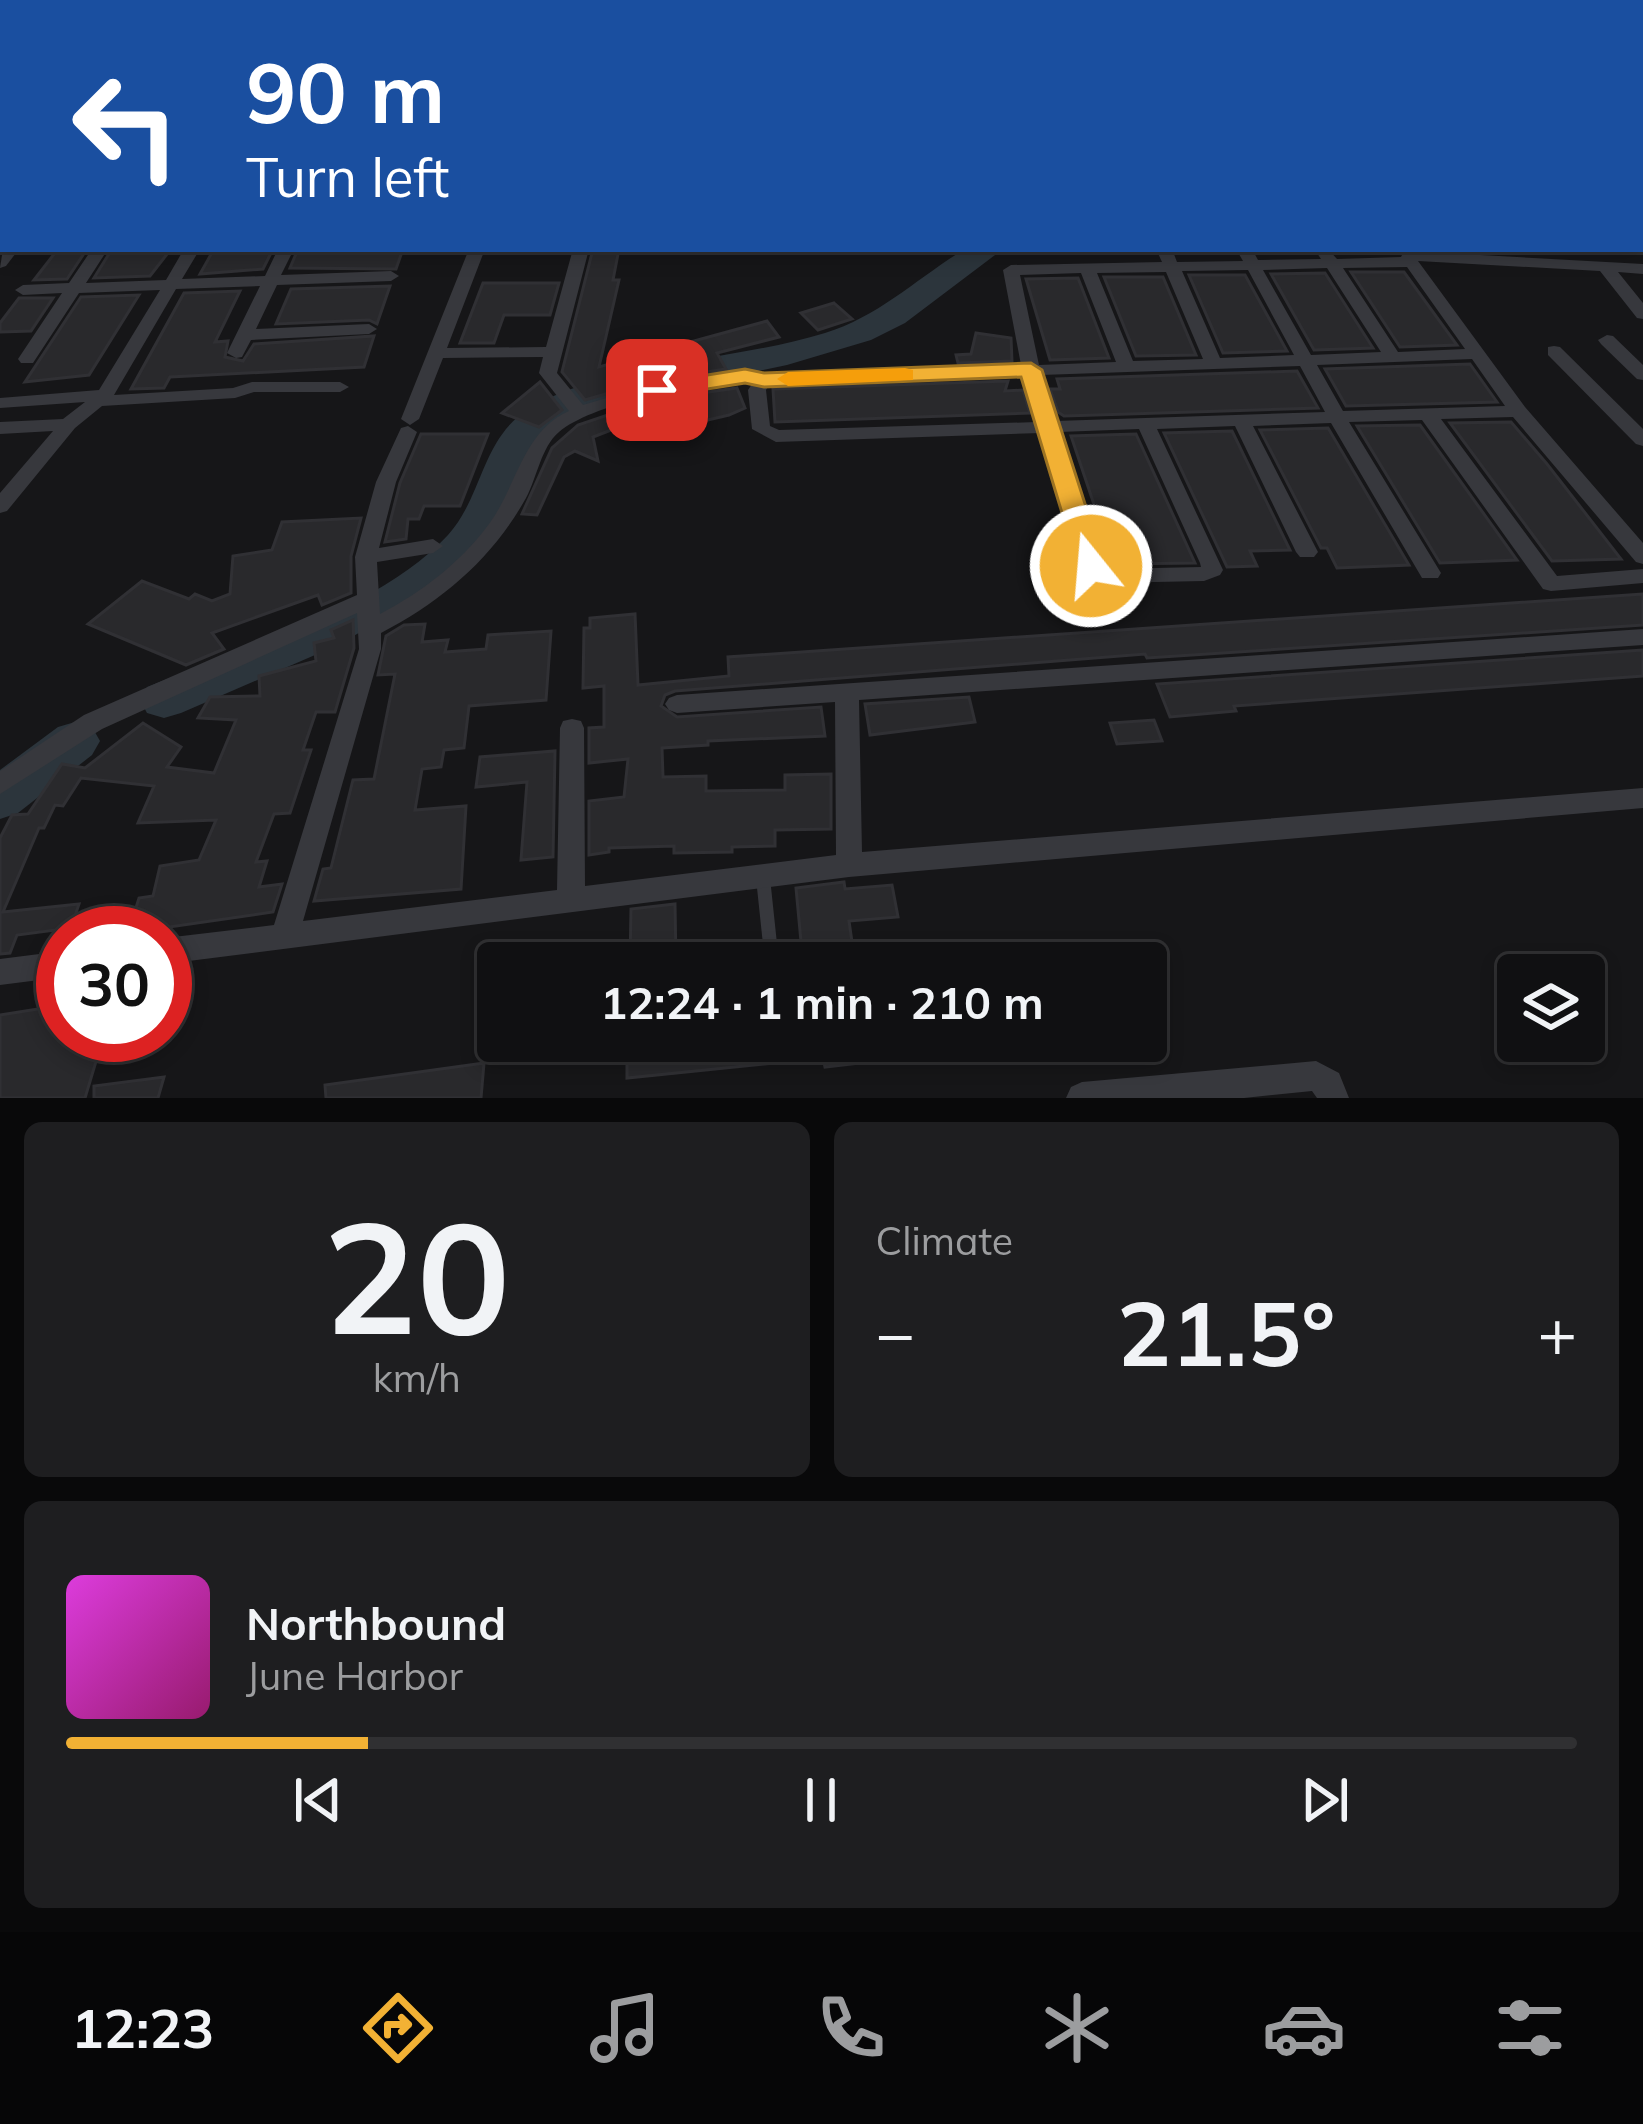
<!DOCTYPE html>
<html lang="en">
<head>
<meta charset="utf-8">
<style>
	body { margin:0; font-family:Mulish,sans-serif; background:#1e1e20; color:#f1f3f6; height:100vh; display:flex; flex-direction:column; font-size:45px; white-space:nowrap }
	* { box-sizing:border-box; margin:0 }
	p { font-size:39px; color:#9c9d9f }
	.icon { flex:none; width:66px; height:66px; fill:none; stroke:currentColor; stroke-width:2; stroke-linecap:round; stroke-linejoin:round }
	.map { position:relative; height:1098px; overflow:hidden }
	.drawer { display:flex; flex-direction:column; gap:24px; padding:24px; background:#09090a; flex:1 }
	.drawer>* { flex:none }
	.top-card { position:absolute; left:0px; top:0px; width:1644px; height:252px; box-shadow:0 6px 18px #0003,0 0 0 3px #303032; background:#1a4fa0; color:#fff; overflow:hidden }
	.fabs { position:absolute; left:1497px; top:954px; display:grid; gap:24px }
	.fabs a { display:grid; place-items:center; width:108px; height:108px; border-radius:12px; background:#101012; box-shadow:0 6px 18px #0003,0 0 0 3px #303032; font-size:60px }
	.speed { position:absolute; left:36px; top:906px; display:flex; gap:24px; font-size:60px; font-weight:700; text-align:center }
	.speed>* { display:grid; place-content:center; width:156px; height:156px; border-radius:50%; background:#101012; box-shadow:0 6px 18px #0003,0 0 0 3px #303032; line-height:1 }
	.speed .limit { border:18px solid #d22; background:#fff; color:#111 }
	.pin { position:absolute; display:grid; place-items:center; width:102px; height:102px; color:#fff; margin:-51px; border-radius:24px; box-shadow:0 6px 18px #0006 }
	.me { position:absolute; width:132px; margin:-66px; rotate:343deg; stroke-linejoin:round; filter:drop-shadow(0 0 9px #0008) }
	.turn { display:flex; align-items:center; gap:42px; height:252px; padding:0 48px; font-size:54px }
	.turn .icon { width:156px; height:156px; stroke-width:2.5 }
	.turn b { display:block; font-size:84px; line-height:102px }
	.big { font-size:90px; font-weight:700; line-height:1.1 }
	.drawer .widget { flex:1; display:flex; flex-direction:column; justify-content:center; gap:18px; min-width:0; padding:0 42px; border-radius:18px; background:#1e1e20 }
	.drawer .dial { align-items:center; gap:0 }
	.dial b { font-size:156px; line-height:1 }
	.song { display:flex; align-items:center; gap:36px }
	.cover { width:144px; height:144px; border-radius:18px; background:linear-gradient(135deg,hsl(300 70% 55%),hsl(320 70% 35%)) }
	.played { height:12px; border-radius:6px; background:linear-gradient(90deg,#f2b134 20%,#303032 20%) }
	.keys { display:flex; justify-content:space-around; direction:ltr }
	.heat { display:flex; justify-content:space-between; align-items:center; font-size:66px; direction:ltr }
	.drawer .tiles { flex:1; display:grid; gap:24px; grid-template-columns:1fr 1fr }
	.widget:last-child { grid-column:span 2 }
	.trip { position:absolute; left:477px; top:942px; width:690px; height:120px; border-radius:12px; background:#101012; box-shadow:0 6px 18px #0003,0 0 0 3px #303032; font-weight:700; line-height:120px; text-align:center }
	.tab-bar { display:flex; height:192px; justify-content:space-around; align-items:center; background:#060607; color:#9c9d9f }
	.tab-bar .icon { width:84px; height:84px }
	.tab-bar .active { color:#f2b134 }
	.tab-bar b { font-size:54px; color:#f1f3f6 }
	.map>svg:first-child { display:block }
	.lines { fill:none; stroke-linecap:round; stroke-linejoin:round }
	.river { fill:#2c353c; fill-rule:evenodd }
	.building { fill:#29292c; stroke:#303034; stroke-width:3 }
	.lane { stroke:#37383d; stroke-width:14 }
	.street { fill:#37383d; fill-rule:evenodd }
	.route { fill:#f2b134; stroke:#9d7322; stroke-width:3 }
	.slow { fill:#f59e0b }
</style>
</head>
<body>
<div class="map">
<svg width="1643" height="1098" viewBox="0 0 1643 1098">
	<rect width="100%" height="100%" fill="#161618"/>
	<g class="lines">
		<g class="river">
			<path d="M1108 0H1130L1106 3Z"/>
			<path d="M965 249H1003L905 323 871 340 787 365 609 402 563 420 530 448 494 530 450 580 338 645 181 713 164 718 147 713 140 700 147 687C242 648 377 611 448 535 484 495 481 436 532 407 611 362 735 361 825 333 880 316 917 278 965 249Z"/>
			<path d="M75 722 92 727 100 741 92 755 18 813 0 819V770L58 727Z"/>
		</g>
	</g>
	<g class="building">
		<path d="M58 249H87L67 279 34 280Z"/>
		<path d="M112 249H171L150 276 94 278Z"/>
		<path d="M214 249H273L263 269 200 274Z"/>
		<path d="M298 249H403L396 269 290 268Z"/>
		<path d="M593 249H619L613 280H619L599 367 767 321 779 337 717 353 726 369 653 380 585 400 562 372Z"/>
		<path d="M1351 272H1404L1457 345 1400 347Z"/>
		<path d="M1325 273 1373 348 1314 350 1271 274Z"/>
		<path d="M1189 275H1245L1287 351 1223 353Z"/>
		<path d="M1104 277H1163L1196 355 1136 356Z"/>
		<path d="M1078 278 1109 358 1050 360 1026 279Z"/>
		<path d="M483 283H559L550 315H504L494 343H460Z"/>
		<path d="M390 286 377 324 369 320 276 324 291 289Z"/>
		<path d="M240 291 215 342 228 341 225 357 243 361 254 344 374 336 364 367 170 377 164 388 131 389 184 293Z"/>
		<path d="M139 295 89 375 25 382 81 297Z"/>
		<path d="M19 298H53L31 331 0 332V323Z"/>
		<path d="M834 303 852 319 818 330 801 313Z"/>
		<path d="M976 333 1011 338 1012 361 958 363 956 355 971 354Z"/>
		<path d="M1470 364 1497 402 1346 406 1325 369Z"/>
		<path d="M1297 371 1318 408 1064 416 1058 412 1050 389H1060L1057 379Z"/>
		<path d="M1008 381 1005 391 1023 390 1030 413 775 422 773 389Z"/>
		<path d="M540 382 562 410 539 427 502 413Z"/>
		<path d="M737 388 745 408 729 415 665 430 655 413 593 437 598 461 575 451 564 457 537 515 522 514 552 448 578 425 652 400Z"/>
		<path d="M1511 422 1547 464 1621 559 1552 561 1450 423Z"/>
		<path d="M1420 425 1517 560 1440 563 1357 426Z"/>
		<path d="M1328 428 1409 565 1337 568 1327 548H1321L1260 430Z"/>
		<path d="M1232 431 1290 550 1250 551 1257 566 1227 567 1164 433Z"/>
		<path d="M421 434H488L460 506H424L419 519H408L406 539 385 542 400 483Z"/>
		<path d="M1136 434 1195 563 1114 564 1071 436Z"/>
		<path d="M361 518 351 556V593L322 605 318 595 212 633 224 649 186 665 88 624 142 581 189 599 195 594 212 601 230 594 233 556 272 550 282 522Z"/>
		<path d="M1643 594V625L1147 658 1145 654 675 691 665 695 661 706 677 717 821 707 825 736 708 741V745L662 748 663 777 706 776V791L785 790V775L831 774V829L775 830V846L732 847V852L674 853V846L609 848V852L589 855V801L624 797 628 759 589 763V728L604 727V686L583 688 584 628H590V618L635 614 638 685 729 676 728 657Z"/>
		<path d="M353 620 354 648 335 712H316L303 750H311L290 813 274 814 256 862 267 861 259 887 282 884 273 912 128 933 139 898 153 896 160 866 199 860 216 820 138 823 154 786 81 778 63 806 55 805 44 828H39L3 912 79 904 71 928 17 935 10 953 0 954V838L12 815 28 814 62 764 85 768 143 723 181 747 167 767 214 773 236 720 198 718 210 697 260 696 259 676 316 661 314 643 334 638 331 630Z"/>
		<path d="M425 624 422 642 448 640 445 652 486 649 488 635 551 631 546 700 469 706 464 748 444 750 441 767 422 769 415 810 466 806 461 889 314 901 323 869 331 868 353 780 374 779 395 674 378 675 386 636 404 625Z"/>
		<path d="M1643 650V676L1234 706 1236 711 1170 717 1157 684Z"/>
		<path d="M969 697 975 722 870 735 865 704Z"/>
		<path d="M1154 720 1162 741 1117 744 1110 723Z"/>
		<path d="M555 751 553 857 521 860 527 782 476 787 480 757Z"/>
		<path d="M844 882 845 889 892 885 898 917 849 921 855 963H803L796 888Z"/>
		<path d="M675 904 676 963H630L631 909Z"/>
		<path d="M63 1005V1035H104L85 1098H0V1015Z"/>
		<path d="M627 1041H937V1054L825 1067 823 1058 627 1078Z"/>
		<path d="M484 1063 481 1098H326L325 1085Z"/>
		<path d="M164 1077 158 1098H94V1086Z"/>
	</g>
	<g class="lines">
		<path class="lane" d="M763 878 772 963"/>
		<g class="street">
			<path d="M345 0H355L354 3H344Z"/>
			<path d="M424 0H434L433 3H423Z"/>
			<path d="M577 0H587L586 3H576Z"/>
			<rect x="645" y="0" width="10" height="3"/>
			<path d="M1193 0H1203L1204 3H1194Z"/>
			<path d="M1249 0H1259L1260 3H1250Z"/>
			<path d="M1305 0H1315L1316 3H1306Z"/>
			<path d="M1363 0H1373L1375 3H1365Z"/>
			<path d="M1419 0H1430L1432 3H1421Z"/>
			<path d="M1479 0H1490L1492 3H1481Z"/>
			<path d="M1534 0H1545L1547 3H1536Z"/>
			<path d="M1592 0H1603L1605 3H1594Z"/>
			<rect x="1641" y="38" width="2" height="8"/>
			<path d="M0 43H3V52L0 53Z"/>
			<rect x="1641" y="63" width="2" height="8"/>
			<path d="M1641 116 1643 117V126L1641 125Z"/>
			<path d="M3 125V136L0 137V126Z"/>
			<rect x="1641" y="171" width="2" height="8"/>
			<rect x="0" y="209" width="3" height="12"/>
			<rect x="1641" y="229" width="2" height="10"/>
			<path d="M3 249H19L6 266 0 268Z"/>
			<path d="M92 249H108L86 283 166 280 184 249H200L182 279 265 276 278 249H294L281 275 391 271 399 276 391 281 277 285 256 329 369 324 377 329 369 334 251 340 242 357 236 358 227 353 260 286 176 289 114 395 233 388 252 382H340L349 387 340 392H254L235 398 102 406 75 428 7 511 0 513V493L53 431 0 434V422L63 419 85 402 0 408V398L99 390 160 290 79 293 33 363H21L18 359 62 293 23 295 15 290 23 285 69 283Z"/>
			<path d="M469 249H485L447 348 546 347 573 249H589L557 373 583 405 654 384 719 373 764 375 1021 365 1003 270 1011 265 1162 262 1156 249H1172L1177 262 1243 261 1236 249H1252L1258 260 1321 259 1317 253 1328 249 1337 259 1401 257 1403 253 1408 251 1643 264V274L1618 272 1643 303V319L1637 318 1600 271 1418 261 1525 407 1643 543V564L1636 562 1513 417 1441 419 1557 576 1643 569V583L1551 591 1543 589 1422 420 1349 422 1441 573 1438 578H1422L1331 423 1253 426 1318 552 1314 557H1300L1296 552 1235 426 1157 429 1223 570 1220 575 1204 581 1106 583 1083 571 1041 433 776 442 752 429 748 390 752 384C706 379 594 403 559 432 541 447 537 478 526 498 492 559 442 601 381 633V649L303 921 557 890 560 728 563 721 572 719 581 721 584 728 585 886 836 855 835 702 677 713 669 710 665 704 669 698 677 695 1643 629V645L859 700 862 852 1643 788V808L849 877 165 964V938L274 925 359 649 357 613 102 729 0 794V771L84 715 357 595 355 557 376 482 401 428 408 426 417 432 396 482 379 548 433 539 443 546 433 553 377 562 380 614C422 592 460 563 489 524 517 486 523 431 569 411L539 373 543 357 443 358 419 419 410 425 401 419ZM1407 267 1465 349 1398 352 1343 268ZM1327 268 1381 352 1311 355 1263 270ZM1248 270 1294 355 1220 358 1182 271ZM1166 272 1203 359 1133 361 1097 273ZM1081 273 1116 362 1039 365 1020 275ZM1472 359 1505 406 1343 411 1317 365ZM1300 366 1325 412 1056 421 1041 375ZM1024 376 1037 422 779 430 770 426 766 390 769 385ZM1139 429 1200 563 1201 567 1110 569 1100 562 1059 432Z"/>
			<path d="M1607 335 1613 336 1643 365V380L1637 379 1601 344 1598 340Z"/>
			<path d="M1554 346 1560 347 1643 429V446L1636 444 1548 355V347Z"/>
			<path d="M63 951V977L0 985V959Z"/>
			<path d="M1316 1061 1339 1073 1349 1098H1317L1312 1091 1244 1098H1066L1071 1087 1082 1082Z"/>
		</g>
	</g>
	<path class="route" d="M1031 363 1042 370 1105 566 1101 572 1091 575 1078 566 1021 377 764 387 745 383 657 397 645 390 657 383 745 369 764 373Z"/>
	<path class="slow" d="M905 368 913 370V380L788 386 777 379 788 372Z"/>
</svg>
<div class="fabs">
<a><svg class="icon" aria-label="layers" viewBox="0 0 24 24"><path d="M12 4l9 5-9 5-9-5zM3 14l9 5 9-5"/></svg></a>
</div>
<div class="speed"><div class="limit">30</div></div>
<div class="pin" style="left:657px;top:390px;background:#d93025"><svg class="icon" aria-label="arrive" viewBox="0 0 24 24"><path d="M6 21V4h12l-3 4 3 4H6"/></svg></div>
<svg class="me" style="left:1091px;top:566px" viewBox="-20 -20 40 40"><circle r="17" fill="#f2b134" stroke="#fff" stroke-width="3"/><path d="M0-11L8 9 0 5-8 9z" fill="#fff"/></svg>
<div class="trip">12:24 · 1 min · 210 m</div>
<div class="top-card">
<div class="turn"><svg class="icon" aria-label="left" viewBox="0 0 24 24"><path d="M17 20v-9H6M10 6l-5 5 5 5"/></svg><div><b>90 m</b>Turn left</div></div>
</div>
</div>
<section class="drawer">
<div class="tiles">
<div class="widget dial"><b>20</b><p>km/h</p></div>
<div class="widget"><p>Climate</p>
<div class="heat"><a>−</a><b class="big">21.5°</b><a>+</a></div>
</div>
<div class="widget">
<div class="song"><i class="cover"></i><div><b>Northbound</b><p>June Harbor</p></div></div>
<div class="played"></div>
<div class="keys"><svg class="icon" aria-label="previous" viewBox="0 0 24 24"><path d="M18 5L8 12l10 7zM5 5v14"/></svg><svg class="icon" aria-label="pause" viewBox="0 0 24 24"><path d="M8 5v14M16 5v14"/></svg><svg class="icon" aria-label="next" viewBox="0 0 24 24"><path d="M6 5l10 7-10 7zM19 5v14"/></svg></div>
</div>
</div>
</section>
<nav class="tab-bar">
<b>12:23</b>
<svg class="icon active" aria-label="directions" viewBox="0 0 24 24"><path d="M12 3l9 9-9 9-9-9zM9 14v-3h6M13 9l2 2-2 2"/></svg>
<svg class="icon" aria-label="music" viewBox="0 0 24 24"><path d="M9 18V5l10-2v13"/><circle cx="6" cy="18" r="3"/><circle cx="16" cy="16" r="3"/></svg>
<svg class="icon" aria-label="phone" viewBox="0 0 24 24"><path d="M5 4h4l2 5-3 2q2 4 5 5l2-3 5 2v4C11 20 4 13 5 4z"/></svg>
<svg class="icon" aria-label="climate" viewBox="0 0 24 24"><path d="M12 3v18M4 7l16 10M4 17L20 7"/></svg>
<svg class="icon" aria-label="car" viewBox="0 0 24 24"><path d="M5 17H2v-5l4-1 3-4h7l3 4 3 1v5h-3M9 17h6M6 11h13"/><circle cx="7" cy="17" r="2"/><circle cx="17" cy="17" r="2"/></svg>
<svg class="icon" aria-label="filters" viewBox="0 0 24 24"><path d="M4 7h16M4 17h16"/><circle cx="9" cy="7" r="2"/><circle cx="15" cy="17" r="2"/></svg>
</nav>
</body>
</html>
